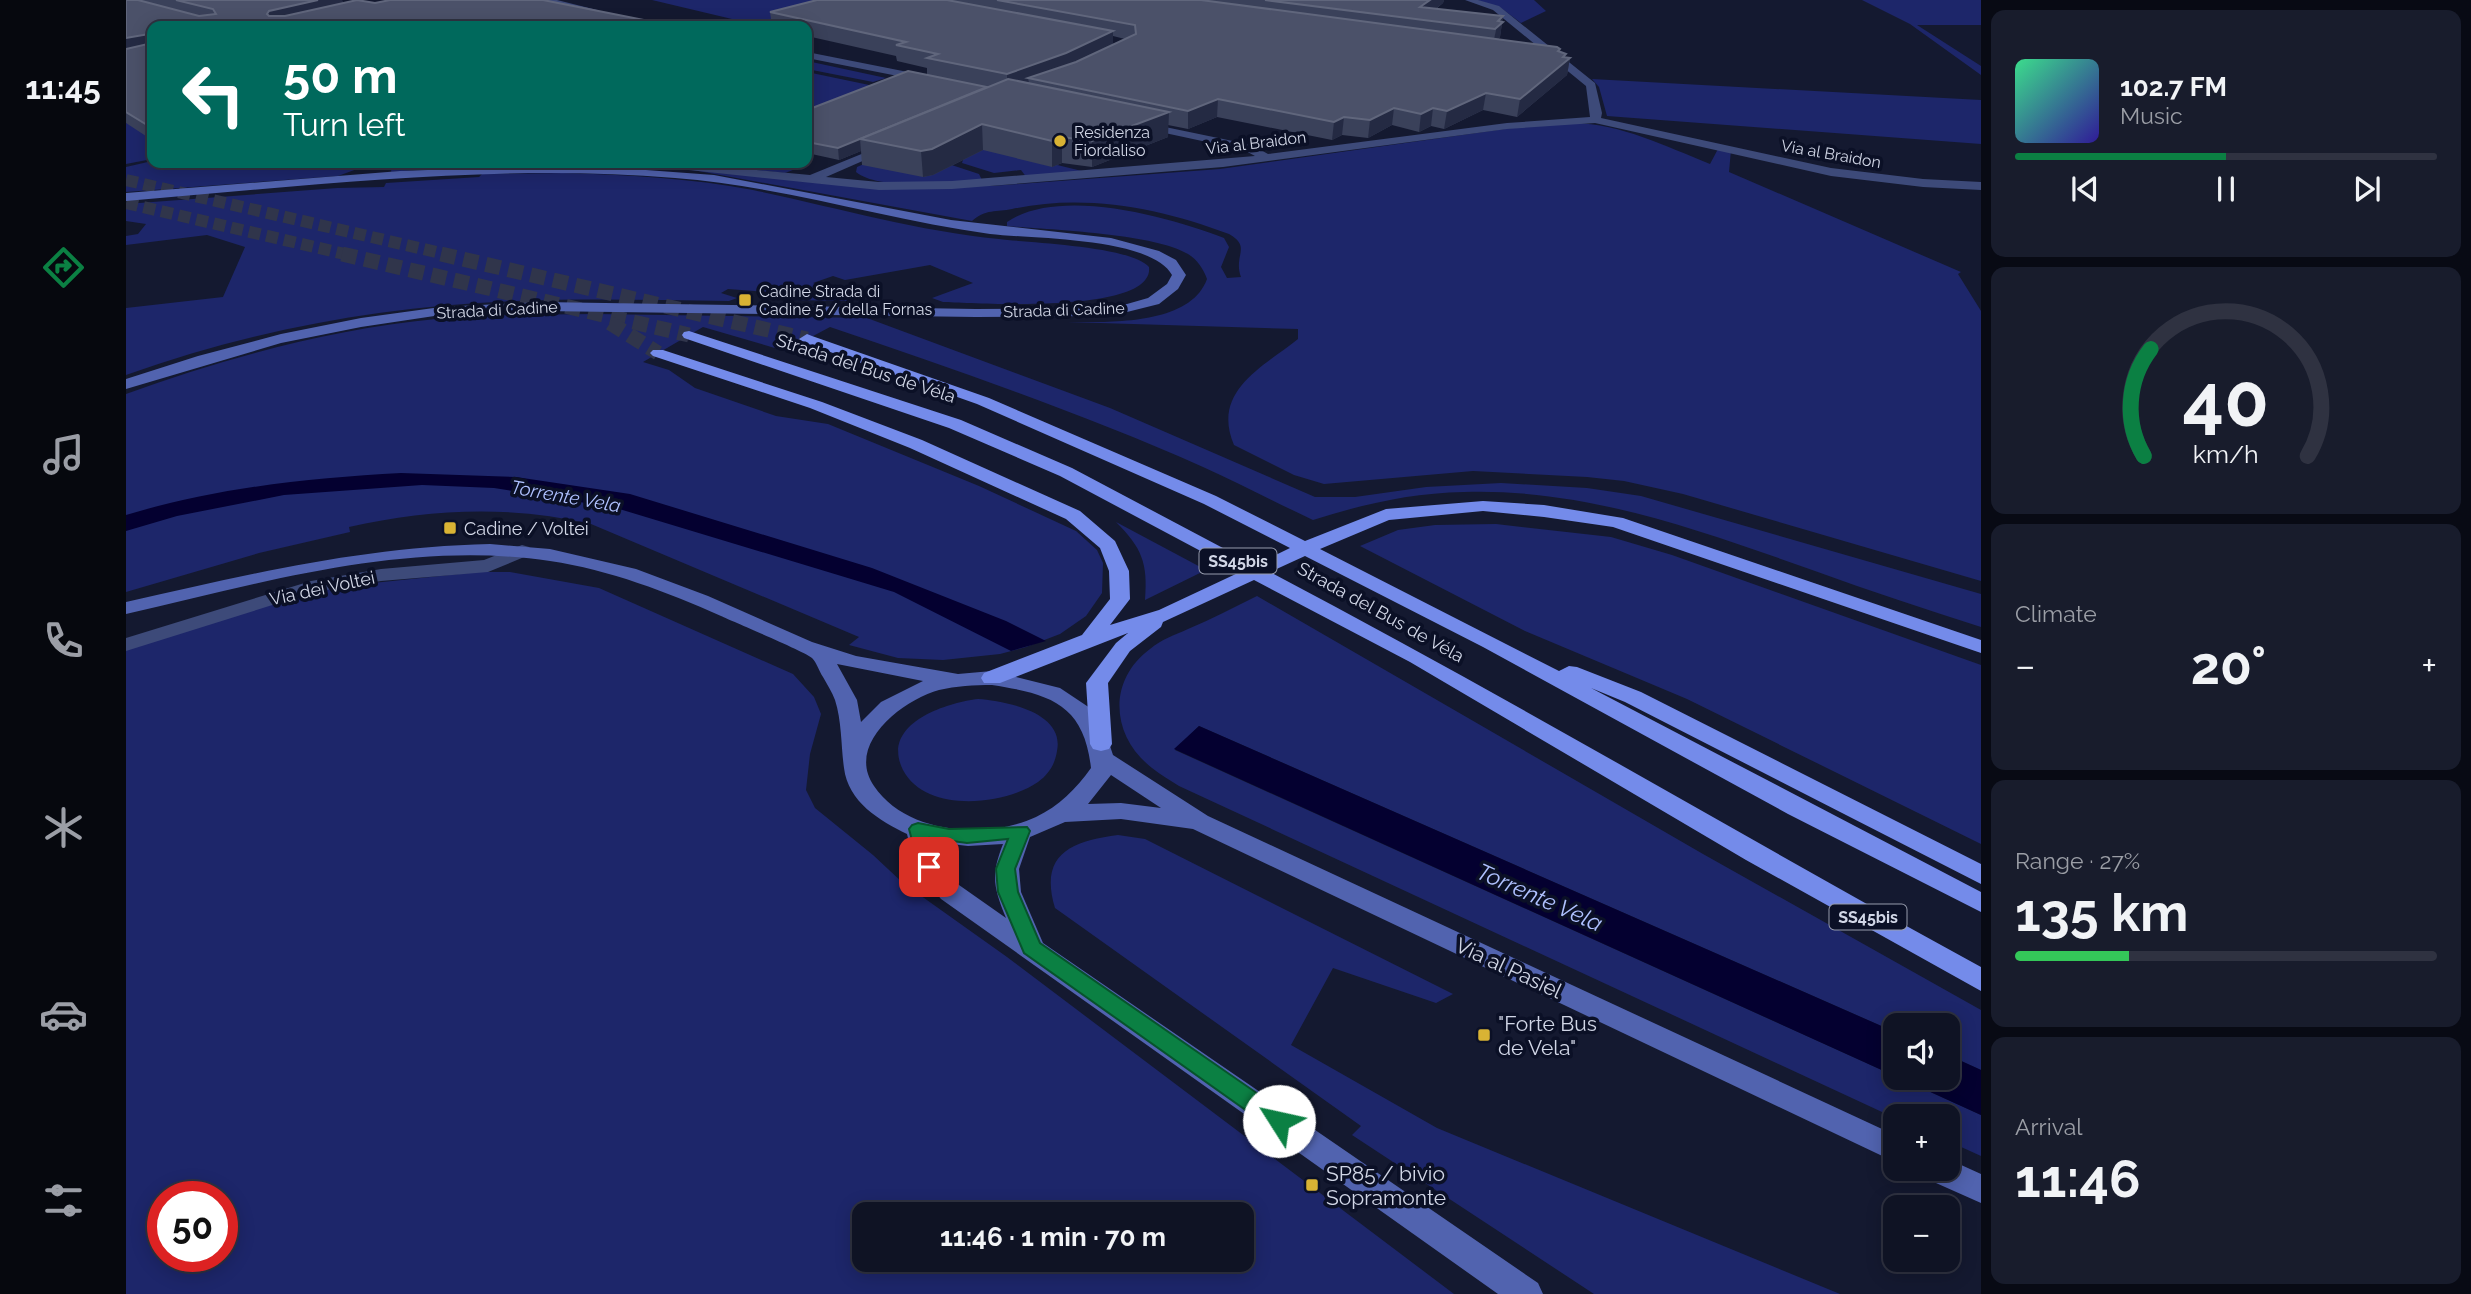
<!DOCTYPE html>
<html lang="en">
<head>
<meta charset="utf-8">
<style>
	body { margin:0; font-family:Raleway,sans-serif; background:#181c2c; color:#f1f3f6; height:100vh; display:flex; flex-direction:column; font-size:26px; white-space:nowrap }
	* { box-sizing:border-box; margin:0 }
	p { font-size:23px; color:#9b9ea6 }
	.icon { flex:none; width:38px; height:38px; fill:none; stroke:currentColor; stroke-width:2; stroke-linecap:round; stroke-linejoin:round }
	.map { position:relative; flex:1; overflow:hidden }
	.drawer { display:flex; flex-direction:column; gap:10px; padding:10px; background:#080a14; width:490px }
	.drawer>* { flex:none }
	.guide { position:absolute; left:21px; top:21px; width:665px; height:147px; border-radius:14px; box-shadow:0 4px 18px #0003,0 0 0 2px #2f3241; background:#00695c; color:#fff; overflow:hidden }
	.fabs { position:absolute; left:1757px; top:1013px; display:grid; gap:14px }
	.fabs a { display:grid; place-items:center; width:77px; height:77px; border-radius:14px; background:#0f1324; box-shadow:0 4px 18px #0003,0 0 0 2px #2f3241; font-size:35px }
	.speed { position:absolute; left:21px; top:1181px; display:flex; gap:14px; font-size:35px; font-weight:700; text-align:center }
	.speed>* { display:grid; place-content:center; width:91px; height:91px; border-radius:50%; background:#0f1324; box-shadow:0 4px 18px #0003,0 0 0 2px #2f3241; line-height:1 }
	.speed .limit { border:10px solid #d22; background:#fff; color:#111 }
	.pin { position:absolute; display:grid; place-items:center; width:60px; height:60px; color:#fff; margin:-30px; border-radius:14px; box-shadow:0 4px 10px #0006 }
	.me { position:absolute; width:77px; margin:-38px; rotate:305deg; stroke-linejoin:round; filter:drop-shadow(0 0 5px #0008) }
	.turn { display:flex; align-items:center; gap:24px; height:147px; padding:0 21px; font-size:32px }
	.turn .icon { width:91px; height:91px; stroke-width:2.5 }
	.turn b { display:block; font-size:49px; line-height:60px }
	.big { font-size:52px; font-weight:700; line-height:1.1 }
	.drawer .tile { flex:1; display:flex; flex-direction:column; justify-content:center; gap:10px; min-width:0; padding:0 24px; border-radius:14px; background:#181c2c }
	.drawer .dial { align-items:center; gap:0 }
	.dial svg { height:182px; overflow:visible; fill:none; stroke:#2f3241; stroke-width:7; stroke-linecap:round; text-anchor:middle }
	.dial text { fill:#f1f3f6; stroke:none }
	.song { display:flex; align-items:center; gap:21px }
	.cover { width:84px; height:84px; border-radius:10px; background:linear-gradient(135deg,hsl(150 70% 55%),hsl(250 70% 35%)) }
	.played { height:7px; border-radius:4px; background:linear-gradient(90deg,#0b8043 50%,#2f3241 50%) }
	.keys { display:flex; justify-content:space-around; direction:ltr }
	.heat { display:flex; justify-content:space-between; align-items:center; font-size:38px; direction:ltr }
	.charge { height:10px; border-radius:5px; background:linear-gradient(90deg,#34c759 27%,#2f3241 0) }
	.trip { position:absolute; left:726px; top:1202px; width:402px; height:70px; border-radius:14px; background:#0f1324; box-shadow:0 4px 18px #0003,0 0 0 2px #2f3241; font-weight:700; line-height:70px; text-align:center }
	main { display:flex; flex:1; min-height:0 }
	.tab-bar { display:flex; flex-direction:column; width:126px; justify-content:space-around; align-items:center; background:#06080e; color:#9b9ea6 }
	.tab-bar .icon { width:49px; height:49px }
	.tab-bar .selected { color:#0b8043 }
	.tab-bar b { font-size:32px; color:#f1f3f6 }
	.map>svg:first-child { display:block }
	.green { fill:#1d266a; fill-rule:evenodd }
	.water { fill:#040030 }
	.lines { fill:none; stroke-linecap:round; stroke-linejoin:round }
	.highway-tunnel-far1 { stroke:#30354b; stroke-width:12; stroke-dasharray:12 6; stroke-linecap:butt }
	.highway-tunnel { stroke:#30354b; stroke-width:15; stroke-dasharray:15 8; stroke-linecap:butt }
	.street { fill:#3d4a79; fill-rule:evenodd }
	.secondary { fill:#5163af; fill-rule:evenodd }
	.highway { fill:#748bea; fill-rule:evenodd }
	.wall { fill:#3a415a; fill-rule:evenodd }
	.shaded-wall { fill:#242a43 }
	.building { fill:#4b5169; stroke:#60667c; stroke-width:2 }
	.route { fill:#0b8043; stroke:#07532c; stroke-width:2 }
	.poi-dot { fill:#d9b334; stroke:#0b1026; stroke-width:2.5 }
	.labels { text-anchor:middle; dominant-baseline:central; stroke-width:7; stroke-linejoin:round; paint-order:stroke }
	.far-poi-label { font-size:16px; fill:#d1d6e6; stroke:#0b1026; text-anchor:start }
	.far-street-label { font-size:16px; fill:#d1d6e6; stroke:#0b1026 }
	.shield { fill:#0b1026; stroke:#969bac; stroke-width:2 }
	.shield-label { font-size:16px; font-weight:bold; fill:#d1d6e6 }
	.street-label { font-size:18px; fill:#d1d6e6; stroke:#0b1026 }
	.poi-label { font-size:18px; fill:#d1d6e6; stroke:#0b1026; text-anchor:start }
	.water-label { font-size:19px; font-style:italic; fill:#afc1ff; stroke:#0b1026 }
	.near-street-label { font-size:21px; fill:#d1d6e6; stroke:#0b1026 }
	.near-poi-label { font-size:21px; fill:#d1d6e6; stroke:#0b1026; text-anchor:start }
	.near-water-label { font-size:23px; font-style:italic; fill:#afc1ff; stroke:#0b1026 }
</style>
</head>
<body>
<main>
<nav class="tab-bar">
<b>11:45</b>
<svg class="icon selected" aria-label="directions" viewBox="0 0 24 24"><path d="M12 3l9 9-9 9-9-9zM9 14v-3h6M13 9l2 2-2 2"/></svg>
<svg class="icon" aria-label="music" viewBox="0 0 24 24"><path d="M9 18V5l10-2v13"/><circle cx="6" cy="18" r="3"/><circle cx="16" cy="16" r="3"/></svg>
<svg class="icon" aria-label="phone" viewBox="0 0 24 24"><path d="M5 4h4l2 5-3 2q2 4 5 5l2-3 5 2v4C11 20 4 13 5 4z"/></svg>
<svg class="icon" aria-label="climate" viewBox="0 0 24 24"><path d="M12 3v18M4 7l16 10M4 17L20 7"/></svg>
<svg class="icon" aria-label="car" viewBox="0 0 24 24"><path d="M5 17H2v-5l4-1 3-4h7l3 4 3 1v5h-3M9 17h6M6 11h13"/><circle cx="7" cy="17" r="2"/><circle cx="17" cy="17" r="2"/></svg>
<svg class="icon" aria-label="filters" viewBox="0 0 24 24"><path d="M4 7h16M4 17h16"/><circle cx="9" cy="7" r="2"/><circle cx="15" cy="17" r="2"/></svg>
</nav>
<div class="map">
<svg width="1855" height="1294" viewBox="0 0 1855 1294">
	<rect width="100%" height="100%" fill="#141930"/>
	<g class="green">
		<path d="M526 0H734L627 24Z"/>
		<path d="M1351 0H1408L1420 11 1395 23 1375 8Z"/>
		<path d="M1736 0H1855V25H1791L1855 66V75L1784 24Z"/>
		<path d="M681 61 760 78 747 82 681 69Z"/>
		<path d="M681 72 748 86 681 111Z"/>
		<path d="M1466 79 1855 100V144L1481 116 1473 87Z"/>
		<path d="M0 123 26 126V159L0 164Z"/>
		<path d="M1447 123C1496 124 1539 146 1584 164L1592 149 1605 150 1603 172 1835 272 1832 274 1855 311V581L1557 494 1498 481 1461 477 1347 471 1198 484 1168 475 1108 445C1085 391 1137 367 1172 339V329L941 322C982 322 1064 326 1081 279 1078 270 1071 259 1062 254 1026 233 925 230 881 226V222C934 186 1043 217 1098 238L1103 247 1095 267 1101 278 1115 277C1107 255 1126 247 1103 234 1035 208 958 193 886 209 871 212 859 209 846 221L556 168 701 184 865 186 1094 169 1386 128Z"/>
		<path d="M803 134 960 172 901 178 895 170 868 173 836 163 837 160Z"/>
		<path d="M774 148 853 174 856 180C825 181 755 192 730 172L731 167Z"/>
		<path d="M26 161 113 163 119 168 155 163H233L231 169 212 176 0 192V167Z"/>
		<path d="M251 163H364L265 172 266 166 249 167Z"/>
		<path d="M556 163H634L672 168 659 173Z"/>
		<path d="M437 173C501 175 565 178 627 190 709 207 791 231 873 239 904 243 1005 246 1023 267 1029 315 848 303 817 302L806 298 847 283 804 265 719 280 707 276 687 283 725 301 665 300 682 295 602 289 595 293 611 298 603 301C532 300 461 298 390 301 256 306 126 330 0 375V308L97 297 119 247 81 235 0 245V236L12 234 20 224 0 221V204L211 188 258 187 260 183 353 177 356 174Z"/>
		<path d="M470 314 741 318 984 408 1189 497H1229L1300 487 1375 483 1461 488 1515 496 1855 594V627C1799 609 1744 591 1689 571 1576 531 1460 488 1338 492 1286 493 1237 504 1187 520 1151 503 1114 484 1077 467 956 413 830 370 704 327L659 351 577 327 517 362 543 370 569 388 650 416 702 424 853 486 950 531 971 550 977 563 976 593 960 616 934 634 900 647 874 654 817 660 772 658 723 645 733 637 465 524C384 505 303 509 223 527L224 532 133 553 0 592V394C99 358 205 329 310 319 363 314 417 315 470 314Z"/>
		<path d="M990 522 1080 570 1019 600C1022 563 1016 548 990 522Z"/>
		<path d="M1370 524 1485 537 1546 555 1855 665V844L1561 699 1399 631 1234 546 1272 530 1309 525Z"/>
		<path d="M352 572H384L473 588 667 674 688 697 695 714 684 754 680 790 689 808 747 855 777 883 881 957 1328 1294H0V650L161 598 209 587ZM37 1197H96V1256H37ZM738 1214H1116V1260H738Z"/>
		<path d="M1131 596 1577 854 1855 1010V1070L1822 1055V1026H1769V1032L1073 726 1049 750 1855 1115V1156L1822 1141V1116L1769 1118 1053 786C1044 780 1035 775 1026 768 985 736 981 681 1024 649 1036 639 1049 635 1062 629 1086 619 1108 607 1131 596Z"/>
		<path d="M852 699C879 701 939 712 931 751 929 764 923 774 912 782 879 805 800 814 777 770 754 724 819 703 852 699Z"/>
		<path d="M992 835 1019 839 1327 994 1310 1003 1207 968 1165 1045 1311 1128 1714 1294H1468L1226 1135 1235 1126 929 908C913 855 944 841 992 835Z"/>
	</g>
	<g class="water">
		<path d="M275 473 390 477 504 494 746 568 880 621 920 641 885 651 768 592 490 508 368 488 296 485 158 495 51 516 0 531V515C89 488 182 478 275 473Z"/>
		<path d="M1073 726 1769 1032V1076L1048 749Z"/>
		<path d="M1822 1055 1855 1070V1115L1774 1078H1822Z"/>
	</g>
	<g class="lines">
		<g class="highway-tunnel-far1">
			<path d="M0 180 323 255"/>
			<path d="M0 203 223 255"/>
		</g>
		<g class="highway-tunnel">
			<path d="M216 254 563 335"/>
			<path d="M315 254 681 339"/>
			<path d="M484 323 532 353"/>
		</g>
		<g class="street">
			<path d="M414 0H431L471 10 467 13Z"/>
			<path d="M1339 0H1352L1373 6 1469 83 1476 113 1475 118 1705 168 1797 179 1855 182V190L1797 187 1705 176 1469 123 1381 129 1097 167 826 189 753 190 525 166 519 163H557L684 175 760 144 766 147 764 149 700 177 753 182 826 181 1129 156 1118 150 1011 127 1010 125 1015 122 1126 145 1142 154 1381 123 1464 117 1460 86 1367 10Z"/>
			<path d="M681 52 802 76 807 79 802 82 681 58Z"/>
			<path d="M387 163 357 174 351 170 359 163Z"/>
			<path d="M396 545 403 547 406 551 403 555 362 572 255 581 188 592 0 651V638L185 581 255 569 358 560Z"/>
		</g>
		<g class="secondary">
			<path d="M411 166 479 167 588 175 825 220 985 238 1033 251 1050 260 1060 275 1052 289 1033 304 1001 312 962 316 850 317 415 311 315 315 235 327 155 343 0 389V379L72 356 155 334 235 318 315 307 415 302 850 309 962 308 1001 304 1022 298 1041 284 1046 275C1025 237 905 239 864 234 758 219 655 186 549 178 366 163 182 186 0 201V193L274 171Z"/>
			<path d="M364 544 424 549 510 569 582 596 686 642 730 656 832 674 866 671 934 688 964 708 978 728 987 755 1082 816 1769 1135V1162L1067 829 995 819 939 822 904 837 893 869 895 892 917 943 1412 1283 1417 1294H1372L815 899 789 867 781 834C754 821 722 802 718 768 715 747 716 722 709 700 706 692 701 684 697 677 693 671 691 663 686 658 682 653 608 622 595 616 541 592 484 570 424 561 282 540 138 582 0 614V602C123 574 236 547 364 544ZM711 664 797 681 755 702 735 722 731 700ZM866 685C924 694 958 704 965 768 950 789 933 806 910 817 861 840 780 834 748 786 719 744 777 700 813 690 830 686 848 685 866 685ZM985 775 1035 808 995 803 962 804ZM808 842 842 846 877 844C865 875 867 886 880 918L833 885 814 864Z"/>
			<path d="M1822 1159 1855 1174V1203L1801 1179 1796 1169H1822Z"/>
		</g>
		<path class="highway" d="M563 331 835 420 946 468 1129 565 1164 548 1078 504 851 404 676 342 673 339 681 334 686 336 863 398 1090 496 1179 541 1260 509 1357 501 1418 505 1497 518 1855 640V653L1487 527 1418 517 1357 511 1263 520 1194 549 1433 671 1443 666 1451 667 1515 692 1855 864V884L1499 702 1465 688 1855 892V912L1662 814 1357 647 1179 556 1144 572C1384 698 1617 837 1855 967V991L1620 860 1284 662 1128 580 1037 622 1035 627 1004 651 982 683 986 744 983 749 975 751 967 749 964 744 960 683 990 643 1002 633 874 683H858L855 678 858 673 956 635 984 599 983 571 974 548 940 519 784 448 684 408 527 356 524 353 527 350H537L696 402 796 440 954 511 989 541 1003 571 1004 599 984 625 1033 610 1114 572 934 476 823 428 558 338 556 335 558 332Z"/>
	</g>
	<g class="wall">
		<path d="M0 0H216L217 3H249L538 24V26H26V140L0 123Z"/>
		<path d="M691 0H1318L1317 3 1310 9 1377 16 1374 37 1372 39 1433 52 1440 57 1444 58 1441 75 1391 117 1357 110 1318 129 1305 126 1293 132 1266 125 1242 138 1216 135 1206 140 1091 117 1062 129 1042 125V137L966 167 936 163 926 167 857 150 807 175 797 177 736 165 735 151 713 160 681 153V110L801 75V68L771 61 770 56 681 36V26H646L644 12ZM987 36 999 39 987 44Z"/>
	</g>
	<g class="shaded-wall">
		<path d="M192 0H216L218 7 146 23 141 14 143 11Z"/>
		<path d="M1304 0H1318L1317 3 1296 19 1294 7Z"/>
		<path d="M1377 16 1374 37 1367 44 1372 21Z"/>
		<path d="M987 31V47L940 70 902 78 903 83 881 91V74Z"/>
		<path d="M23 34 26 43 0 52V38Z"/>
		<path d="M1440 54 1438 63 1444 58 1441 75 1391 117 1394 99Z"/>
		<path d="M1360 93 1357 110 1318 129 1321 111Z"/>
		<path d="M1092 99 1091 117 1062 129V111Z"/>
		<path d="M1268 108 1266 125 1242 138 1244 120Z"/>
		<path d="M1307 108 1305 126 1293 132 1295 114Z"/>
		<path d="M1043 112 1042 137 966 167V141Z"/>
		<path d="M1218 117 1216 135 1206 140 1208 122Z"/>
		<path d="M856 124 857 150 807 175 797 177 795 151Z"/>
		<path d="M936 137V163L926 167V141Z"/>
		<path d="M734 139 735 151 713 160 712 148Z"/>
	</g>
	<g class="building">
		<path d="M0 0H12L73 16 90 14 87 9 50 0H192L143 11 141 14 143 16H159L231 0 249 3 264 0H417L538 24 529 26H26V128L0 112V49L22 44 23 34 0 38Z"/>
		<path d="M691 0H821L987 31 940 53 881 74 801 58 812 54 770 45 780 42 644 12Z"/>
		<path d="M871 0H1075L1431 47 1434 49 1432 51 1440 54 1437 57 1444 58 1394 99 1360 93 1321 111 1307 108 1295 114 1268 108 1244 120 1218 117 1208 122 1092 99 1062 111 902 78 950 62 1010 34 1009 25Z"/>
		<path d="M1139 0H1304L1294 7 1377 16 1372 21 1377 22 1369 29Z"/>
		<path d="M782 71 861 87 712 148 681 142V110Z"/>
		<path d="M882 79 1043 112 966 141 936 137 926 141 856 124 806 149 795 151 734 139Z"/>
	</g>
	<path class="route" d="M792 823 823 829 901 827 904 831 889 869 892 892 914 943 1161 1114 1164 1121 1161 1128 1153 1130 1145 1128 898 953 872 892 870 869 882 839 841 843 804 838 812 867 809 872H796L793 867 783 829 786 825Z"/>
	<g class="poi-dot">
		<circle cx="934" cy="141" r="7"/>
		<rect x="612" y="293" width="14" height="14" rx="3.5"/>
		<rect x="317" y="521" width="14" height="14" rx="3.5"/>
		<rect x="1351" y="1028" width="14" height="14" rx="3.5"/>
		<rect x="1179" y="1178" width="14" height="14" rx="3.5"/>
	</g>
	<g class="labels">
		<g class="far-poi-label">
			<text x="948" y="132">Residenza<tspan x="948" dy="18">Fiordaliso</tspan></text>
			<text x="633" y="291">Cadine Strada di<tspan x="633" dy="18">Cadine 5 / della Fornas</tspan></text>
		</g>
		<g class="far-street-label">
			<text transform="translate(1130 143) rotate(-7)">Via al Braidon</text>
			<text transform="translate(1705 154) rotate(10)">Via al Braidon</text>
			<text transform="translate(371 310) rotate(-3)">Strada di Cadine</text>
			<text transform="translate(938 310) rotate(-2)">Strada di Cadine</text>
		</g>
		<g class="shield">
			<rect x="1073.5" y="548.5" width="77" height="25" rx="5"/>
			<rect x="1703.5" y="904.5" width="77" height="25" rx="5"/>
		</g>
		<g class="shield-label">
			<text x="1112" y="561">SS45bis</text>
			<text x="1742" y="917">SS45bis</text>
		</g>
		<g class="street-label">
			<text transform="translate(740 368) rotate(18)">Strada del Bus de Véla</text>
			<text transform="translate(196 588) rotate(-12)">Via dei Voltei</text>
			<text transform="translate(1255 612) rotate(29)">Strada del Bus de Véla</text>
		</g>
		<g class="poi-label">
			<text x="338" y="528">Cadine / Voltei</text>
		</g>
		<g class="water-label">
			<text transform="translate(440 496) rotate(10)">Torrente Vela</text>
		</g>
		<g class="near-street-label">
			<text transform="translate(1383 968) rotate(25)">Via al Pasiel</text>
		</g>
		<g class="near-poi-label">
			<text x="1372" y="1023">"Forte Bus<tspan x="1372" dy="24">de Vela"</tspan></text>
			<text x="1200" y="1173">SP85 / bivio<tspan x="1200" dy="24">Sopramonte</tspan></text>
		</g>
		<g class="near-water-label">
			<text transform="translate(1414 897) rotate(24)">Torrente Vela</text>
		</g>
	</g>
</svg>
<div class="fabs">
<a><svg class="icon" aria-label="sound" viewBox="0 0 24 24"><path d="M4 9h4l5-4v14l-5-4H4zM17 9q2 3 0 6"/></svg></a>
<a>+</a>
<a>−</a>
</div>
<div class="speed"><div class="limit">50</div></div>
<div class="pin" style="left:803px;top:867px;background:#d93025"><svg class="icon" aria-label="arrive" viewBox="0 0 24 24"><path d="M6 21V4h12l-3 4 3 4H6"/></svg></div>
<svg class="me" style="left:1153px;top:1121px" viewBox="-20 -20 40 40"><circle r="19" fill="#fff"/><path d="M0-13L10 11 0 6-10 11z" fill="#0b8043"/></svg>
<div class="trip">11:46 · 1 min · 70 m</div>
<div class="guide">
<div class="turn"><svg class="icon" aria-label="left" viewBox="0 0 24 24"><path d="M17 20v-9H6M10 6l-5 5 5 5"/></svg><div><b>50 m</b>Turn left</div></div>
</div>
</div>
<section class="drawer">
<div class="tile">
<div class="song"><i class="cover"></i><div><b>102.7 FM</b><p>Music</p></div></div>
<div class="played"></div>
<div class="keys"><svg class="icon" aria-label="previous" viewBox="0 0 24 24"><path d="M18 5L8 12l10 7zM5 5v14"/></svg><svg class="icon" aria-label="pause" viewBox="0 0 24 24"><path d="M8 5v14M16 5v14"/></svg><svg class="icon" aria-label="next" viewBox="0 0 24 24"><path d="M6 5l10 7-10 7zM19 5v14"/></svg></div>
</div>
<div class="tile dial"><svg viewBox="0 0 100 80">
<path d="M14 69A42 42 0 1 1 86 69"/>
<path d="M14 69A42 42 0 0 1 17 22" stroke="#0b8043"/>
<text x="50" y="56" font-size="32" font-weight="700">40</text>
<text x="50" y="72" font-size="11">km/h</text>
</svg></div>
<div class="tile"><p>Climate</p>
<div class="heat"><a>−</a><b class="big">20°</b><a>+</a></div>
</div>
<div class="tile"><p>Range · 27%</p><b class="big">135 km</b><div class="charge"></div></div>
<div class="tile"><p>Arrival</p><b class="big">11:46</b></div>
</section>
</main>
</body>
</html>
